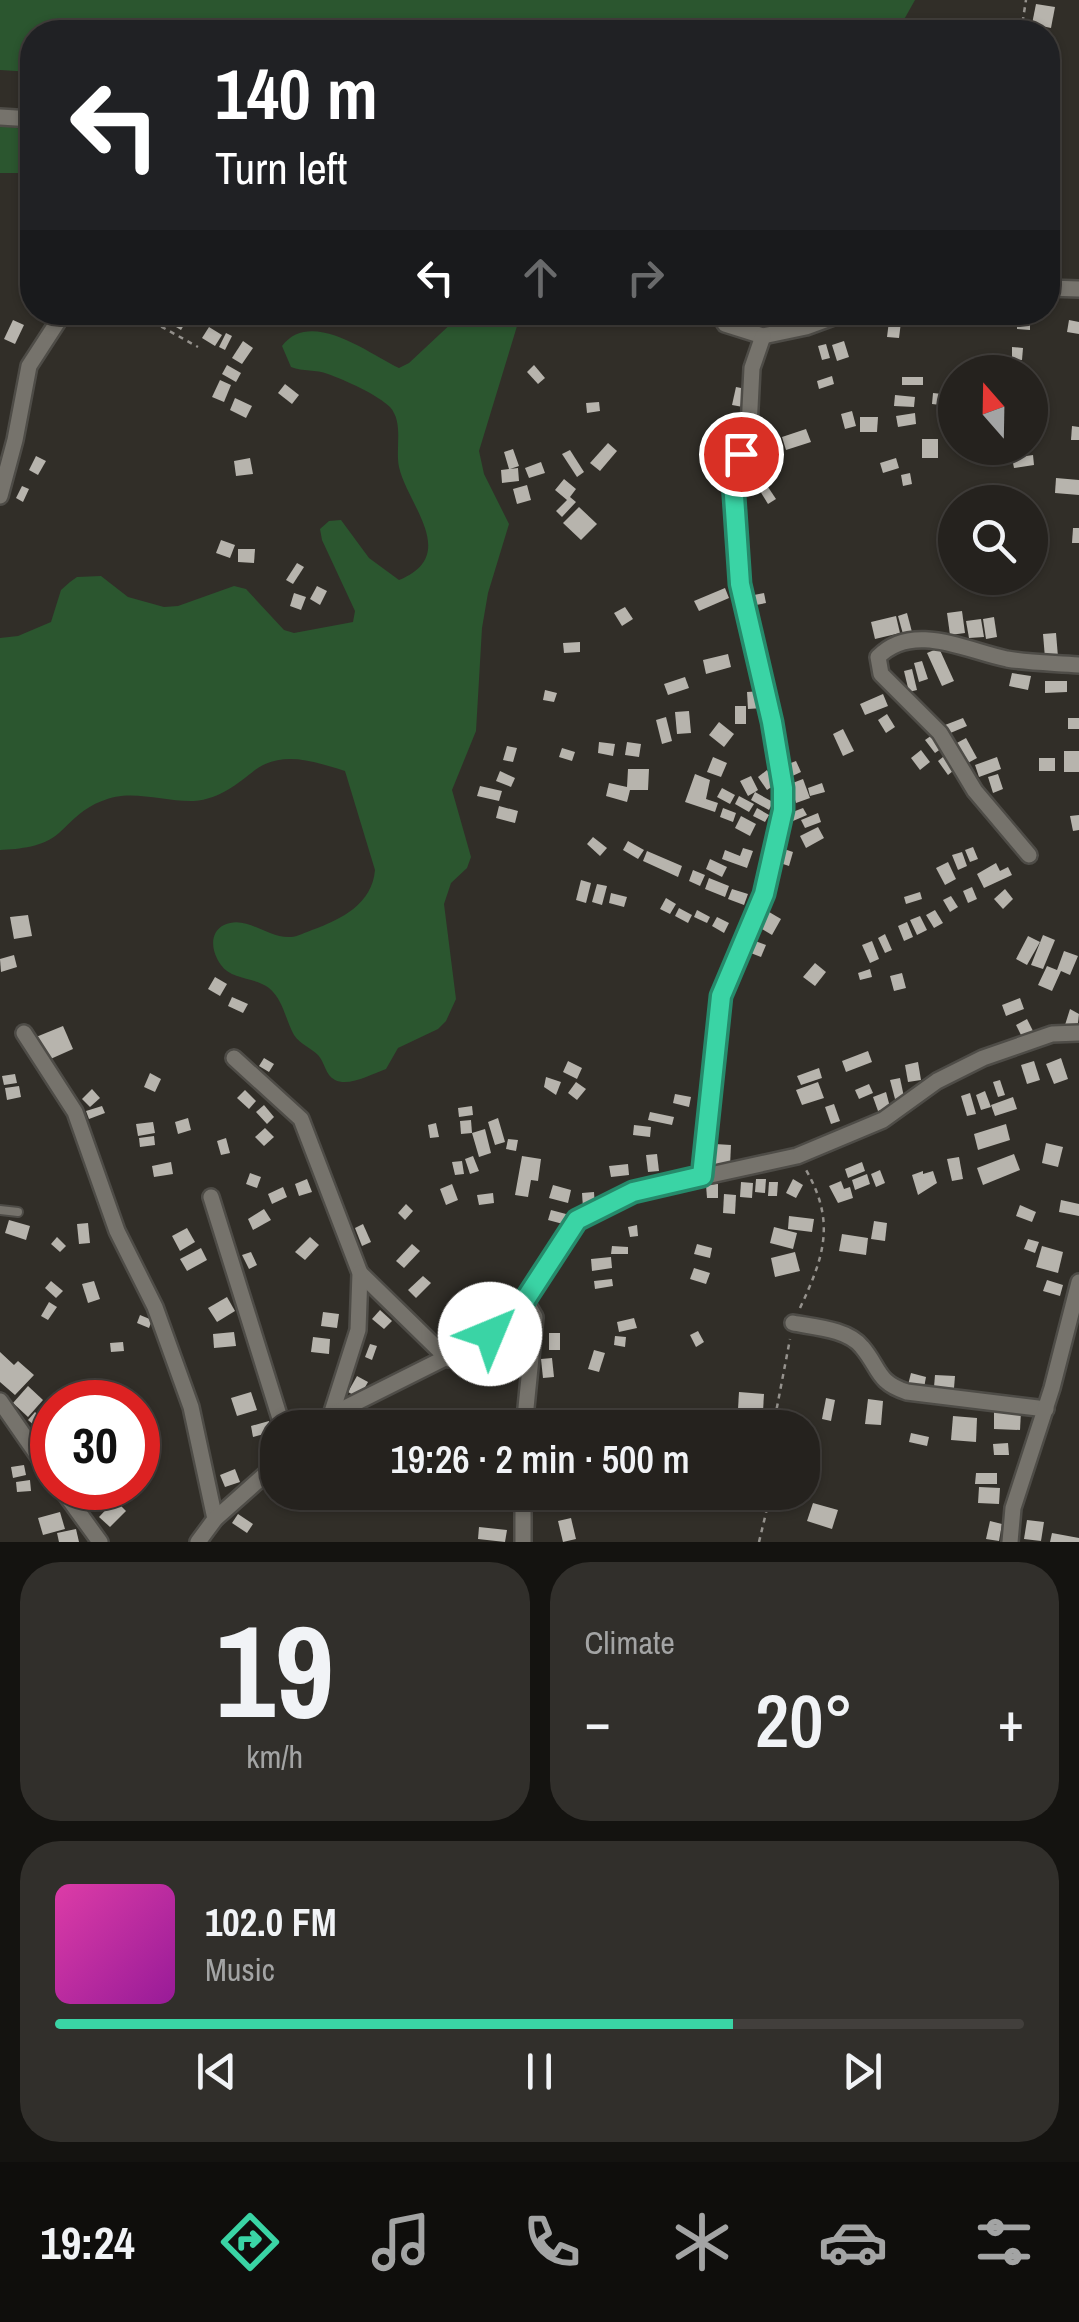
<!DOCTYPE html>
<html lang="en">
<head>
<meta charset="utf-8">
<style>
	body { margin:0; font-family:"Archivo Narrow",sans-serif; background:#312f2b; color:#f1f3f6; height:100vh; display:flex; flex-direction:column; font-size:38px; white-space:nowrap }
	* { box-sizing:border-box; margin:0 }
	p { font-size:32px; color:#a3a4a4 }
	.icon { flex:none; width:55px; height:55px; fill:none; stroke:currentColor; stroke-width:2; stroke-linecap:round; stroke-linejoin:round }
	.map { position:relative; height:1542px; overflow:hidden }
	.panel { display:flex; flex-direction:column; gap:20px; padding:20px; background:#141310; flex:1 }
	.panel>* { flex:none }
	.top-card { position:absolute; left:20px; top:20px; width:1040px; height:305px; border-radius:40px; box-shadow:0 2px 8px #0004,0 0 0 2px #423f3c; background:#202124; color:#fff; overflow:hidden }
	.needle { width:65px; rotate:340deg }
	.fabs { position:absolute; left:938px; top:355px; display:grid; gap:20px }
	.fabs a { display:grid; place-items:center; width:110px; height:110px; border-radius:50%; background:#25221e; box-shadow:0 2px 8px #0004,0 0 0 2px #423f3c; font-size:50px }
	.speed { position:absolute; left:30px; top:1380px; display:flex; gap:20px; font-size:50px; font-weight:700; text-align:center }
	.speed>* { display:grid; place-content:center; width:130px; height:130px; border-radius:50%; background:#25221e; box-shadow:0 2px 8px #0004,0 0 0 2px #423f3c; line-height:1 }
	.speed .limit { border:15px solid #d22; background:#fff; color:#111 }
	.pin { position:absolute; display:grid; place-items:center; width:85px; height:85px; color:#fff; margin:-42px; border:5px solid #fff; border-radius:50%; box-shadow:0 2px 10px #0007 }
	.me { position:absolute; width:110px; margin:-55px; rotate:45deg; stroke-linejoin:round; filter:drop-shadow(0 0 8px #0008) }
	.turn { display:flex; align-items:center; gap:35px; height:210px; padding:0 30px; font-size:45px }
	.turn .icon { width:130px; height:130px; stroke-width:2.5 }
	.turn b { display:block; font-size:70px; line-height:85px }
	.lanes { display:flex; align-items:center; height:95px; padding:0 30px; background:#0003; justify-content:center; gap:50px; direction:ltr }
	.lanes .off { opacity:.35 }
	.big { font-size:75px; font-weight:600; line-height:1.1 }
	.panel .tile { flex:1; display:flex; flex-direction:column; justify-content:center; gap:15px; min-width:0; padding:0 35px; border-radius:40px; background:#312f2b }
	.panel .dial { align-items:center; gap:0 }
	.dial b { font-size:130px; line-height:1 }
	.song { display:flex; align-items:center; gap:30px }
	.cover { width:120px; height:120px; border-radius:15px; background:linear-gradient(135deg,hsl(320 70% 55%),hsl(300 70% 35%)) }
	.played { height:10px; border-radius:5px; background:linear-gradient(90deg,#3ad4a5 70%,#423f3c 70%) }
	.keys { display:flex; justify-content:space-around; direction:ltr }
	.heat { display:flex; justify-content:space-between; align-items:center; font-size:55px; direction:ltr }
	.panel .tiles { flex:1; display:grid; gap:20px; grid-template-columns:1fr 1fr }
	.tile:last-child { grid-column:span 2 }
	.trip { position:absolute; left:260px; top:1410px; width:560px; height:100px; border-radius:40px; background:#25221e; box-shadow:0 2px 8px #0004,0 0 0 2px #423f3c; font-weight:600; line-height:100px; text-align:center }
	.dock { display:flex; height:160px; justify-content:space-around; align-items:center; background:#0f0e0c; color:#a3a4a4 }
	.dock .icon { width:70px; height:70px }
	.dock .current { color:#3ad4a5 }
	.dock b { font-size:45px; color:#f1f3f6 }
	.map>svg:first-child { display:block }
	.green { fill:#2b562f }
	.building { fill:#b7b4ad }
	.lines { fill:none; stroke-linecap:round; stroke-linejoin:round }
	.service-casing { stroke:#4e4c47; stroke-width:12 }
	.minor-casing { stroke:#4e4c47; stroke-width:20 }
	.path { stroke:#95928d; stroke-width:2.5; stroke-dasharray:5 5; stroke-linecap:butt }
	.service { stroke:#76736c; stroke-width:8 }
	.minor { stroke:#76736c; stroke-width:15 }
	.route-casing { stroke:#268a6b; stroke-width:25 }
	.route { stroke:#3ad4a5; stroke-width:18 }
</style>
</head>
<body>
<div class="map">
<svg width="1079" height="1542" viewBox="0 0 1079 1542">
	<rect width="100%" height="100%" fill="#312e28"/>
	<g class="green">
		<path d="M0 0H915L897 32H32V72L0 70Z"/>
		<path d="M0 126 32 130V173H0Z"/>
		<path d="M459 312 521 313 479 451 484 474 509 524 488 593 482 628 476 731 452 790 471 857 467 868 451 883 444 904 456 999 446 1021 438 1029 398 1048 386 1069C372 1074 349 1087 335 1080 325 1075 325 1062 318 1055 311 1048 300 1044 294 1035 285 1019 284 1001 269 988 255 977 231 980 221 965 212 953 208 933 224 925 247 914 267 939 291 937 297 937 306 932 312 930 342 919 372 904 375 870L345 771C316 762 282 750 255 770 237 784 220 799 194 801 164 802 130 788 102 801 83 808 73 820 59 833 43 847 20 849 0 850V638L18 636 51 622 61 590 70 582 77 577 101 576 128 597 164 607 178 606 234 586 246 589 284 630 294 633 353 622 355 611 322 540 320 529 329 521 341 520 369 558 399 580C460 555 408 506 399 467 395 448 404 423 390 407 378 395 345 380 328 374 316 369 303 372 291 367L282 346C311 308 369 354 399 368L409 363 455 320Z"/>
	</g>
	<g class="building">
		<path d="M1036 4 1055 7 1051 28 1032 24Z"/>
		<path d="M1055 65 1061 82 1048 86V68Z"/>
		<path d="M1048 251H1053L1052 273 1048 272Z"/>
		<path d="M171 312 187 320 181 330 166 321Z"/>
		<path d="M1017 315 1030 316V330L1017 329Z"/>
		<path d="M13 320 24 325 15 344 4 339Z"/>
		<path d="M1069 320 1079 322V334L1067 332Z"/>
		<path d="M889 321 901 322 899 338 887 337Z"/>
		<path d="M209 327 222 335 215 346 202 338Z"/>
		<path d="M226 333 232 336 225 350 219 347Z"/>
		<path d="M243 341 253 348 242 364 232 358Z"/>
		<path d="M844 341 849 357 837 361 832 345Z"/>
		<path d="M826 344 830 358 822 360 818 346Z"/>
		<path d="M1012 347 1023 348 1022 360 1012 359Z"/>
		<path d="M227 365 241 373 236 382 222 374Z"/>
		<path d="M534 365 545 378 538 384 527 372Z"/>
		<path d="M832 376 834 384 819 389 817 381Z"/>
		<rect x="902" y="377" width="21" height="8"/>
		<path d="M220 380 231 385 224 402 212 397Z"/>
		<path d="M285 384 299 395 292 404 278 393Z"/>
		<path d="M736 387 746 389 743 407 732 405Z"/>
		<path d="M933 393 952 395 950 406 932 404Z"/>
		<path d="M895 395 915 397 914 407 894 406Z"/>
		<path d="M235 398 252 406 246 418 230 410Z"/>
		<path d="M599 402 600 411 587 413 586 403Z"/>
		<path d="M852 411 856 426 845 429 841 414Z"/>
		<path d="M915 413 916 424 898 427 896 416Z"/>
		<path d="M860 417H878L877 432H860Z"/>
		<path d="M1072 426 1079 427V440H1071Z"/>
		<path d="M806 429 811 442 786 450 782 437Z"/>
		<rect x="922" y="439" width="16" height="19"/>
		<path d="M608 443 617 451 600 471 590 463Z"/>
		<path d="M513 449 519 466 510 469 518 468 519 481 502 483 501 470 509 469 504 452Z"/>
		<path d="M570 450 584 472 577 477 562 454Z"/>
		<path d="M1033 455 1034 465 1014 468 1012 458Z"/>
		<path d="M36 456 46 461 38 475 29 470Z"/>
		<path d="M250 458 253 474 236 476 234 461Z"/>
		<path d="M759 458 767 473 757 477 750 462Z"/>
		<path d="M896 458 899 468 883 473 880 463Z"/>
		<path d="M541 462 545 473 529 478 525 468Z"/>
		<path d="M910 473 912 484 903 486 901 475Z"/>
		<path d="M1056 478 1079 480V495L1055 493Z"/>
		<path d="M564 479 576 489 570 497 576 502 562 517 556 511 567 500 555 490Z"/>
		<path d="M527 485 531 500 517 504 513 489Z"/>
		<path d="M22 486 29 489 23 502 16 498Z"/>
		<path d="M768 487 776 499 768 504 760 491Z"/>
		<path d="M579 507 597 524 581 540 563 523Z"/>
		<path d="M1073 528H1079V543H1072Z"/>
		<path d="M221 540 235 545 230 558 216 553Z"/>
		<path d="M238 549H255L254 563 238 562Z"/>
		<path d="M297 563 304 567 293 584 286 580Z"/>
		<rect x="981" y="578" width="14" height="17"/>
		<path d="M317 586 327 591 320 605 310 599Z"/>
		<path d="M725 588 729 598 699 611 694 601Z"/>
		<path d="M294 593 306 597 301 610 290 606Z"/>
		<path d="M764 593 766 603 756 605 754 595Z"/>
		<path d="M625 607 633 619 622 626 614 613Z"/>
		<path d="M962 611 965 633 950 635 947 613Z"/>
		<path d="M907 613 912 632 903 634 898 616Z"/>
		<path d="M896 616 900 633 875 639 871 622Z"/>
		<path d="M994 617 997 637 986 639 983 619Z"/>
		<path d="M981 619 984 637 969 638 966 621Z"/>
		<path d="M1056 633 1058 657 1045 658 1043 634Z"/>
		<path d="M580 642V652L564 653 563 643Z"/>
		<path d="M939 648 954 681 942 686 927 653Z"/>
		<path d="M728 654 731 667 706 674 703 660Z"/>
		<path d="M922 661 928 679 919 682 914 663Z"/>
		<path d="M912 669 917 690 909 692 904 671Z"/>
		<path d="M1012 673 1031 676 1028 690 1009 686Z"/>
		<path d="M685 677 689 688 668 695 664 684Z"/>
		<path d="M1045 681H1067V692L1045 693Z"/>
		<path d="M545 690 557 693 554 702 543 700Z"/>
		<path d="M762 691 763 708 748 709 747 692Z"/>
		<path d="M883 694 888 706 865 715 860 704Z"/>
		<rect x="735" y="706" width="11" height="18"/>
		<path d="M689 711 691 733 677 734 675 712Z"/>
		<path d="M887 714 895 727 886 733 878 720Z"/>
		<path d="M666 717 672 741 662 744 656 720Z"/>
		<path d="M963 718 967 726 948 734 945 725Z"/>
		<rect x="1068" y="718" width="11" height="11"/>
		<path d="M719 722 734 734 724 747 709 735Z"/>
		<path d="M843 729 854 751 843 756 833 734Z"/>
		<path d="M935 733 945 746 935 753 925 740Z"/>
		<path d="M966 738 977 758 966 764 955 744Z"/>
		<path d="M599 742 615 744 613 756 598 753Z"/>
		<path d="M627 742 641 744 639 757 625 755Z"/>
		<path d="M507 746 517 748 513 762 503 760Z"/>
		<path d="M562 748 575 752 572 761 559 757Z"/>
		<path d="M921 750 930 762 920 770 911 758Z"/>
		<rect x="1064" y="751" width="15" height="21"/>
		<path d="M948 753 958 767 948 775 938 761Z"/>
		<path d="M713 757 727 763 721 777 707 772Z"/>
		<path d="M997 757 1001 769 979 777 975 765Z"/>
		<rect x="1039" y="758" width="16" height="13"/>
		<path d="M796 761 801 772 788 778 783 766Z"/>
		<path d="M628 769H649L648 790H630L627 802 606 796 609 783 627 787Z"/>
		<path d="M767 770 776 784 767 790 758 777Z"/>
		<path d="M500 771 515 778 511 787 496 781Z"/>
		<path d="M695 774 710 780 706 799 718 803 715 812 685 802Z"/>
		<path d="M998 774 1003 789 993 793 988 777Z"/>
		<path d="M751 776 758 790 755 792 773 802 769 810 751 800 755 792 748 796 740 781Z"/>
		<path d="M803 779 810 798 796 803 790 784Z"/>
		<path d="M822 783 825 792 810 796 808 788Z"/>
		<path d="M480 786 502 791 499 801 477 796Z"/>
		<path d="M722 788 735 795 730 804 717 797Z"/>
		<path d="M739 796 754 804 749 812 735 804Z"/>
		<path d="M499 806 518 811 515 823 496 818Z"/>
		<path d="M723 808 736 813 733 822 720 817Z"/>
		<path d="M757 808 769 815 765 822 753 816Z"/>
		<path d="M803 808 807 815 793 821 790 813Z"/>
		<path d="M818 813 821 822 805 828 801 820Z"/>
		<path d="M1079 815V830L1073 831 1070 816Z"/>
		<path d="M741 816 756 824 750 836 735 828Z"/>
		<path d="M818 827 824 838 806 848 800 836Z"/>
		<path d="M593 837 607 848 600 856 587 844Z"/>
		<path d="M628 841 644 850 638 859 623 850Z"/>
		<path d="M973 847 978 859 970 862 965 850Z"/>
		<path d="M743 848 753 851 747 868 722 859 725 850 740 856Z"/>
		<path d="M784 849 793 852 789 866 780 863Z"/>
		<path d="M647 851 682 866 678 877 643 861Z"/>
		<path d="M962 852 967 866 958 870 952 855Z"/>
		<path d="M710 859 727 867 722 877 706 869Z"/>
		<path d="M948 862 956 879 945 885 936 868Z"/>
		<path d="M996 863 1000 871 1008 867 1012 875 984 888 977 874Z"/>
		<path d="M693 870 705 875 700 886 689 881Z"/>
		<path d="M709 878 729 886 725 897 705 889Z"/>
		<path d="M581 880 591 883 586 903 576 900Z"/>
		<path d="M597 884 607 886 602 905 592 902Z"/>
		<path d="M972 887 977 899 968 903 963 891Z"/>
		<path d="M732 889 748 894 744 905 728 899Z"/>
		<path d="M1005 889 1013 899 1003 909 994 899Z"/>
		<path d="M920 892 922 899 906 904 904 897Z"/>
		<path d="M611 893 627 897 624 907 609 903Z"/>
		<path d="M951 896 958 907 950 912 943 900Z"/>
		<path d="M666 898 676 904 670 914 660 909Z"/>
		<path d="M679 908 692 915 688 923 675 916Z"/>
		<path d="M764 909 781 919 772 935 755 925Z"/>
		<path d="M697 910 710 917 707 923 694 917Z"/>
		<path d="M935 910 943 923 934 928 926 915Z"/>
		<path d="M28 915 32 936 14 939 10 917Z"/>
		<path d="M920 916 927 930 917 935 910 920Z"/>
		<path d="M717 917 729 923 724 933 712 926Z"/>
		<path d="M907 922 913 937 904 941 898 926Z"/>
		<path d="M885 934 892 950 885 953 878 938Z"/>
		<path d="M1043 935 1055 940 1043 969 1031 965Z"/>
		<path d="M1028 936 1040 942 1027 965 1016 959Z"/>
		<path d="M747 938 766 945 761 957 743 950Z"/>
		<path d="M872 941 879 959 870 963 862 945Z"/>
		<path d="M1064 951 1078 956 1070 975 1061 971 1052 991 1038 985 1047 966 1057 970Z"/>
		<path d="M14 955 17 967 1 972 0 959Z"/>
		<path d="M815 963 826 972 815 986 803 977Z"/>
		<path d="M870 969 872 977 860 980 858 973Z"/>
		<path d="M902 973 906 988 894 991 890 976Z"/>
		<path d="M215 977 227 984 220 996 208 989Z"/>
		<path d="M232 997 248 1004 243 1013 228 1006Z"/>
		<path d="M1020 998 1024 1009 1006 1016 1002 1005Z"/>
		<path d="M1070 1009 1079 1014 1077 1031 1065 1025Z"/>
		<path d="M1027 1019 1034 1033 1023 1039 1016 1025Z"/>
		<path d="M63 1026 73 1049 46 1061 36 1037Z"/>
		<path d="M868 1051 872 1062 846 1072 842 1061Z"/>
		<path d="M264 1058 274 1064 269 1072 259 1066Z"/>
		<path d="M1061 1058 1068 1079 1054 1084 1046 1064Z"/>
		<path d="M568 1061 582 1068 577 1079 563 1072Z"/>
		<path d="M1034 1061 1040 1080 1027 1084 1021 1065Z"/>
		<path d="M918 1062 921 1080 908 1082 905 1065Z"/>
		<path d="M819 1068 822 1078 801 1085 797 1076Z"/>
		<path d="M150 1073 161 1079 155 1092 144 1087Z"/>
		<path d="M15 1074 17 1083 4 1085 2 1076Z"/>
		<path d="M546 1077 561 1082 556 1095 544 1087Z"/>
		<path d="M900 1078 904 1097 895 1099 890 1080Z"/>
		<path d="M1000 1080 1005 1095 998 1097 993 1082Z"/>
		<path d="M576 1082 586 1089 577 1100 568 1093Z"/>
		<path d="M818 1082 824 1098 802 1105 796 1090Z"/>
		<path d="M869 1084 873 1093 859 1099 855 1090Z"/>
		<path d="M19 1086 21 1097 7 1100 5 1088Z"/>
		<path d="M92 1089 100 1098 90 1107 82 1099Z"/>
		<path d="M245 1090 256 1101 249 1109 237 1098Z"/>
		<path d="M985 1091 991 1107 981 1110 976 1095Z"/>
		<path d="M886 1092 890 1107 878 1111 873 1097Z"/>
		<path d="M970 1093 976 1114 967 1116 961 1096Z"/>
		<path d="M675 1094 691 1097 689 1107 673 1103Z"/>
		<path d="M1013 1097 1017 1109 995 1116 991 1105Z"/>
		<path d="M834 1104 840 1121 831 1124 825 1107Z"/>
		<path d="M264 1105 274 1117 267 1124 256 1112Z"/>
		<path d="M102 1106 105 1113 89 1119 86 1111Z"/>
		<path d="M472 1106 473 1115 459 1117 458 1108Z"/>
		<path d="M650 1112 674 1117 672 1125 648 1120Z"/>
		<path d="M188 1118 191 1130 178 1134 175 1122Z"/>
		<path d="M498 1118 505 1142 495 1145 488 1122Z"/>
		<path d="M471 1120 472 1133 461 1134 460 1121Z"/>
		<path d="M153 1122 155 1133 138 1136 136 1124Z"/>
		<path d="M436 1123 439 1137 430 1138 428 1125Z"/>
		<path d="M1006 1124 1010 1140 978 1150 974 1134Z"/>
		<path d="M634 1125 651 1127 650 1137 633 1135Z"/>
		<path d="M265 1128 274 1137 264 1146 255 1137Z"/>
		<path d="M485 1129 491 1153 479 1157 472 1133Z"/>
		<path d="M154 1136 155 1145 140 1147 139 1138Z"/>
		<path d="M226 1138 230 1153 221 1155 217 1141Z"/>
		<path d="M508 1139 518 1140 516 1151 506 1149Z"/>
		<path d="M1046 1143 1063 1147 1058 1167 1042 1163Z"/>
		<path d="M715 1144 731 1145 730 1166 711 1164Z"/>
		<path d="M657 1154 659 1171 648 1172 646 1155Z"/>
		<path d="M1014 1154 1020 1170 983 1185 977 1168Z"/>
		<path d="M473 1156 479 1171 470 1174 465 1159Z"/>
		<path d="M522 1156 541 1159 538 1181 531 1180 528 1197 515 1195Z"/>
		<path d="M959 1157 963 1179 952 1181 947 1159Z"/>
		<path d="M462 1161 464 1174 455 1175 452 1162Z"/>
		<path d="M171 1162 173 1174 154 1177 152 1166Z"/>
		<path d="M862 1162 865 1171 848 1178 845 1169Z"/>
		<path d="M628 1164 629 1175 611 1177 609 1166Z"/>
		<path d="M880 1170 885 1183 876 1187 871 1174Z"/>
		<path d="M923 1171V1174L933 1171 937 1183 918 1195 912 1175Z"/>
		<path d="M250 1173 261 1177 257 1188 246 1184Z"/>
		<path d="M867 1174 870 1184 855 1190 852 1180Z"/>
		<path d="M307 1179 312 1192 299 1196 295 1184Z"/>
		<path d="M756 1179H766L765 1193 755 1192Z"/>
		<path d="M793 1179 803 1185 796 1198 786 1193Z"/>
		<path d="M841 1181 844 1189 850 1187 853 1198 838 1203 829 1186Z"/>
		<path d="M741 1182 753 1183 752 1198 740 1197Z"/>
		<path d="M769 1182H778L777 1196H768Z"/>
		<path d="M452 1184 458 1200 446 1205 440 1189Z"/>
		<path d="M718 1184V1198H707L706 1185Z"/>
		<path d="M553 1185 571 1190 568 1203 549 1198Z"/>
		<path d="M283 1187 287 1197 272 1204 268 1194Z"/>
		<path d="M594 1192 595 1207 583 1208 582 1193Z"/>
		<path d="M493 1193 494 1203 479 1205 477 1195Z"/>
		<path d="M724 1194 736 1195 735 1214 723 1213Z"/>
		<path d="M1061 1200 1079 1204V1216L1059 1212Z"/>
		<path d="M406 1204 413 1211 405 1220 398 1213Z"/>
		<path d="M1020 1205 1036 1212 1032 1222 1016 1216Z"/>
		<path d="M264 1209 271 1220 253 1230 248 1219Z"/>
		<path d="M551 1210 566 1214 563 1224 548 1220Z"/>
		<path d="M789 1216 814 1219 812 1232 788 1229Z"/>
		<path d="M9 1220 30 1226 26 1240 5 1233Z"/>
		<path d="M874 1221 887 1223 885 1241 871 1239Z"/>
		<path d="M88 1223 90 1243 79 1244 77 1224Z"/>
		<path d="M363 1224 371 1242 362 1246 355 1228Z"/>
		<path d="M637 1225 638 1236 630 1237 628 1227Z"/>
		<path d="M774 1227 797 1233 793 1249 770 1243Z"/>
		<path d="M187 1228 195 1242 180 1251 172 1236Z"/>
		<path d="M842 1234 868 1238 866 1255 839 1251Z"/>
		<path d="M57 1237 66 1246 60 1252 51 1244Z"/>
		<path d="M310 1237 319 1245 305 1260 295 1252Z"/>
		<path d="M1028 1239 1039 1242 1035 1253 1024 1249Z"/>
		<path d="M412 1244 420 1251 404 1268 396 1261Z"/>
		<path d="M697 1244 712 1248 710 1258 694 1254Z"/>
		<path d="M612 1246 628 1247V1254H611Z"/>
		<path d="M1042 1246 1063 1252 1058 1273 1036 1267Z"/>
		<path d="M201 1248 207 1260 187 1271 180 1259Z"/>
		<path d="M251 1252 257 1265 249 1269 242 1255Z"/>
		<path d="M795 1252 800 1271 775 1277 771 1258Z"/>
		<path d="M611 1257 612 1268 592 1271 591 1259Z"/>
		<path d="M694 1268 710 1273 706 1284 690 1279Z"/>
		<path d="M423 1276 431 1283 416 1298 408 1290Z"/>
		<path d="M612 1279 613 1286 595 1289 594 1281Z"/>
		<path d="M1047 1280 1063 1285 1060 1296 1043 1291Z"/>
		<path d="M51 1281 63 1291 56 1298 45 1288Z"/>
		<path d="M94 1281 100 1299 88 1303 82 1284Z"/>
		<path d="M227 1297 235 1311 217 1322 208 1308Z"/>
		<path d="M49 1302 57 1307 48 1320 41 1316Z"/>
		<path d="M489 1304 496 1311 488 1318 482 1310Z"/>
		<path d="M380 1310 392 1321 384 1329 372 1319Z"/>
		<path d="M323 1312 339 1314 337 1328 321 1326Z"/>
		<path d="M476 1314 484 1322 473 1333 465 1325Z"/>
		<path d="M140 1315 152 1320 149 1328 137 1323Z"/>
		<path d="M634 1318 637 1328 619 1332 617 1322Z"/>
		<path d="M698 1331 704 1342 696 1347 690 1335Z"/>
		<path d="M234 1332 236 1346 214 1348 213 1334Z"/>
		<rect x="549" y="1333" width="11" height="17"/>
		<path d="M615 1336 626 1337 625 1347 614 1345Z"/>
		<path d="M313 1337 330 1339 329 1354 311 1352Z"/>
		<path d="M123 1342 124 1351 111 1352 110 1343Z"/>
		<path d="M370 1344 377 1346 372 1360 365 1357Z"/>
		<path d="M505 1345 516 1346 514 1366 503 1364Z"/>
		<path d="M594 1350 605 1353 599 1372 588 1369Z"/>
		<path d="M0 1352 14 1365 18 1361 34 1375 15 1395 0 1382Z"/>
		<path d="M552 1358 554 1377 543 1378 541 1359Z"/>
		<path d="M911 1373 926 1377 924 1388 908 1385Z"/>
		<path d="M935 1375 955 1376 954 1388 934 1387Z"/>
		<path d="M357 1376 368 1382 359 1398 348 1392Z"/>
		<path d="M28 1386 43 1400 28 1417 13 1403Z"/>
		<path d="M251 1392 257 1410 237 1416 231 1398Z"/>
		<path d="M739 1392 764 1394 763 1411 738 1409Z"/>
		<path d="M826 1398 835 1400 831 1421 822 1419Z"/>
		<path d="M868 1399 883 1401 881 1425 865 1424Z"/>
		<path d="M994 1410 1021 1411 1020 1430 994 1429Z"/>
		<path d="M35 1412 51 1426 44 1434 28 1420Z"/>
		<path d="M304 1412 314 1421 307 1428H289Z"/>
		<path d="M388 1414 391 1428H379L377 1417Z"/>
		<path d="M953 1416 977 1418 976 1442 951 1440Z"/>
		<path d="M269 1421 271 1432 253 1437 251 1426Z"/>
		<path d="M911 1433 929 1437 927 1446 909 1442Z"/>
		<path d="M270 1440 278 1453 267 1460 259 1448Z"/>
		<path d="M1008 1443 1009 1455H994L993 1444Z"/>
		<path d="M802 1462 817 1464 815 1475 802 1473Z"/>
		<path d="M24 1465 26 1475 13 1478 11 1467Z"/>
		<path d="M235 1469 240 1482 225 1487 220 1475Z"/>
		<path d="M976 1473H997V1484H975Z"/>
		<path d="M30 1480 31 1491 17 1492 16 1482Z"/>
		<path d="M979 1487 1000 1488 999 1504 978 1503Z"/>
		<path d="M77 1488H103L92 1500Z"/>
		<path d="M115 1500 126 1511 110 1527 99 1517Z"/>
		<path d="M813 1503 838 1510 832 1529 807 1521Z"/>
		<path d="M60 1512 65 1529 43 1535 38 1518Z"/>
		<path d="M238 1514 253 1524 247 1533 232 1523Z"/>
		<path d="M571 1518 576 1539 563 1542 558 1521Z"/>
		<path d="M1027 1520 1044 1522 1041 1541 1024 1539Z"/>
		<path d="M990 1521 1002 1524 999 1541 986 1539Z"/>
		<path d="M479 1527 507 1530 505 1542 478 1539Z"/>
		<path d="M76 1529 79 1542H59L57 1533Z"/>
		<path d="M1052 1533 1079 1538V1542H1050Z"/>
	</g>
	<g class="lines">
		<g class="service-casing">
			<path id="service" d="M0 1210 18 1212"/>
		</g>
		<g class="minor-casing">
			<g id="minor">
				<path d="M0 117 32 119"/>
				<path d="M1048 288 1079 289"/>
				<path d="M719 312 725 324 763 336 806 327 847 312"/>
				<path d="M0 496 15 440 29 366 64 312"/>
				<path d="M1029 855 975 791 940 733 881 674 878 657C913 621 967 651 1007 659 1030 663 1056 663 1079 665"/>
				<path d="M24 1033 75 1112 117 1231 155 1307 191 1407 215 1519"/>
				<path d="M234 1058 301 1119 360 1273 358 1330 331 1415"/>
				<path d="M703 1176 721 996 764 894 783 810V788L772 722 740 584 734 530 733 481 749 428 752 368 763 336"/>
				<path d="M211 1197 283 1428"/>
				<path d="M360 1273 448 1359"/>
				<path d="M793 1323C814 1327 848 1329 862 1347 880 1368 876 1382 907 1392L1046 1409"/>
				<path d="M0 1401 52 1476"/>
				<path d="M317 1428 331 1415 491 1335 525 1300 577 1220 633 1192 797 1156 883 1120 937 1081 983 1058 1052 1034 1079 1033"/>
				<path d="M524 1428 535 1317 525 1300"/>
				<path d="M61 1488 100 1542"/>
				<path d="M523 1492V1542"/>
				<path d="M198 1542 215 1519 278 1463"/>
				<path d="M1010 1542 1013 1508 1052 1388 1079 1282"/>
			</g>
		</g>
		<g class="path">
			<path d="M1021 32 1026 0"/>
			<path d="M135 312 198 347"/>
			<path d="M800 1308C824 1257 836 1222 806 1170"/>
			<path d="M773 1428 790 1339"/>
			<path d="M759 1542 771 1492"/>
		</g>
		<use href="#service" class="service"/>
		<use href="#minor" class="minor"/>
	</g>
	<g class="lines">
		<g class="route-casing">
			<path id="route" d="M490 1334 525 1300 577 1220 633 1192 702 1176 721 996 764 894 783 810V788L772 722 740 584 733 481 741 454"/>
		</g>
		<use href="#route" class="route"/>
	</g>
</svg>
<div class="fabs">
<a><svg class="needle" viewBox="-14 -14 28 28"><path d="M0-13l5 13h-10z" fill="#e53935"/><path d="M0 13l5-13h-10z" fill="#a3a4a4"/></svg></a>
<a><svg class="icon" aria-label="search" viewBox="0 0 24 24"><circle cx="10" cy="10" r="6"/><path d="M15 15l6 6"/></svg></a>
</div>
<div class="speed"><div class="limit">30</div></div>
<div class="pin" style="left:741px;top:454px;background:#d93025"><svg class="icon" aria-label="arrive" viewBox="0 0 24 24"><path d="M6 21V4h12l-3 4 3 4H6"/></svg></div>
<svg class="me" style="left:490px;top:1334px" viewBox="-20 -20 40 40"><circle r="19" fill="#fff"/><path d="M0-13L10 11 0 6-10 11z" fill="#3ad4a5"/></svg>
<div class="trip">19:26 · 2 min · 500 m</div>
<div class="top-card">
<div class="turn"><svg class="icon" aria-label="left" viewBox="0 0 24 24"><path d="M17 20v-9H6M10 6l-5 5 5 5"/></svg><div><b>140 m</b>Turn left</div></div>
<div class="lanes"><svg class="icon" aria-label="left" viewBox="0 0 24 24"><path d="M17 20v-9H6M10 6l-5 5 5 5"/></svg><svg class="icon off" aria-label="ahead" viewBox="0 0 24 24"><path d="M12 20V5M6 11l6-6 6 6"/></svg><svg class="icon off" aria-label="right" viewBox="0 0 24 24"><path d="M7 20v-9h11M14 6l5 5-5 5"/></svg></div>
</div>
</div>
<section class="panel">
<div class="tiles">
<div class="tile dial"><b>19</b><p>km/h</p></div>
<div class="tile"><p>Climate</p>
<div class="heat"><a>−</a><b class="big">20°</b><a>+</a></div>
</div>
<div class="tile">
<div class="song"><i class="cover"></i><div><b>102.0 FM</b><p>Music</p></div></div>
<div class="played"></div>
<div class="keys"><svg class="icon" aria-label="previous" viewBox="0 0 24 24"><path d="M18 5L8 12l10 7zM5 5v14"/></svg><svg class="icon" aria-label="pause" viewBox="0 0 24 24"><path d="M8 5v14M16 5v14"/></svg><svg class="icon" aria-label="next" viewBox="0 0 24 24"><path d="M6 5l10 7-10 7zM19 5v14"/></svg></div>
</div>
</div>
</section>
<nav class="dock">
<b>19:24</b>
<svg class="icon current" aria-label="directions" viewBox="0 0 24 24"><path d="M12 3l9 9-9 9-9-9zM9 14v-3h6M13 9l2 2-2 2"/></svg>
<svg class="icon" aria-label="music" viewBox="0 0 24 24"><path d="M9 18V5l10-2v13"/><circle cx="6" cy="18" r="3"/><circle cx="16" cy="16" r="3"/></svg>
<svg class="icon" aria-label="phone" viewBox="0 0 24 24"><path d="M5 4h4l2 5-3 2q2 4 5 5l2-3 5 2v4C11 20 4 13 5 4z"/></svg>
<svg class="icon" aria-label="climate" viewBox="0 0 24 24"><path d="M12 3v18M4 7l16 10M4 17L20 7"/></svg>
<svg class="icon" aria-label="car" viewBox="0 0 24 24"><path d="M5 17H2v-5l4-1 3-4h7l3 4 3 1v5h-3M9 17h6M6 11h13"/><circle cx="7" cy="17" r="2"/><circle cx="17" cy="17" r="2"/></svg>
<svg class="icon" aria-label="filters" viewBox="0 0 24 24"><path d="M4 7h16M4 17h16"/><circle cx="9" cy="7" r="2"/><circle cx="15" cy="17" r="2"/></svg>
</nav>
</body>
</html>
